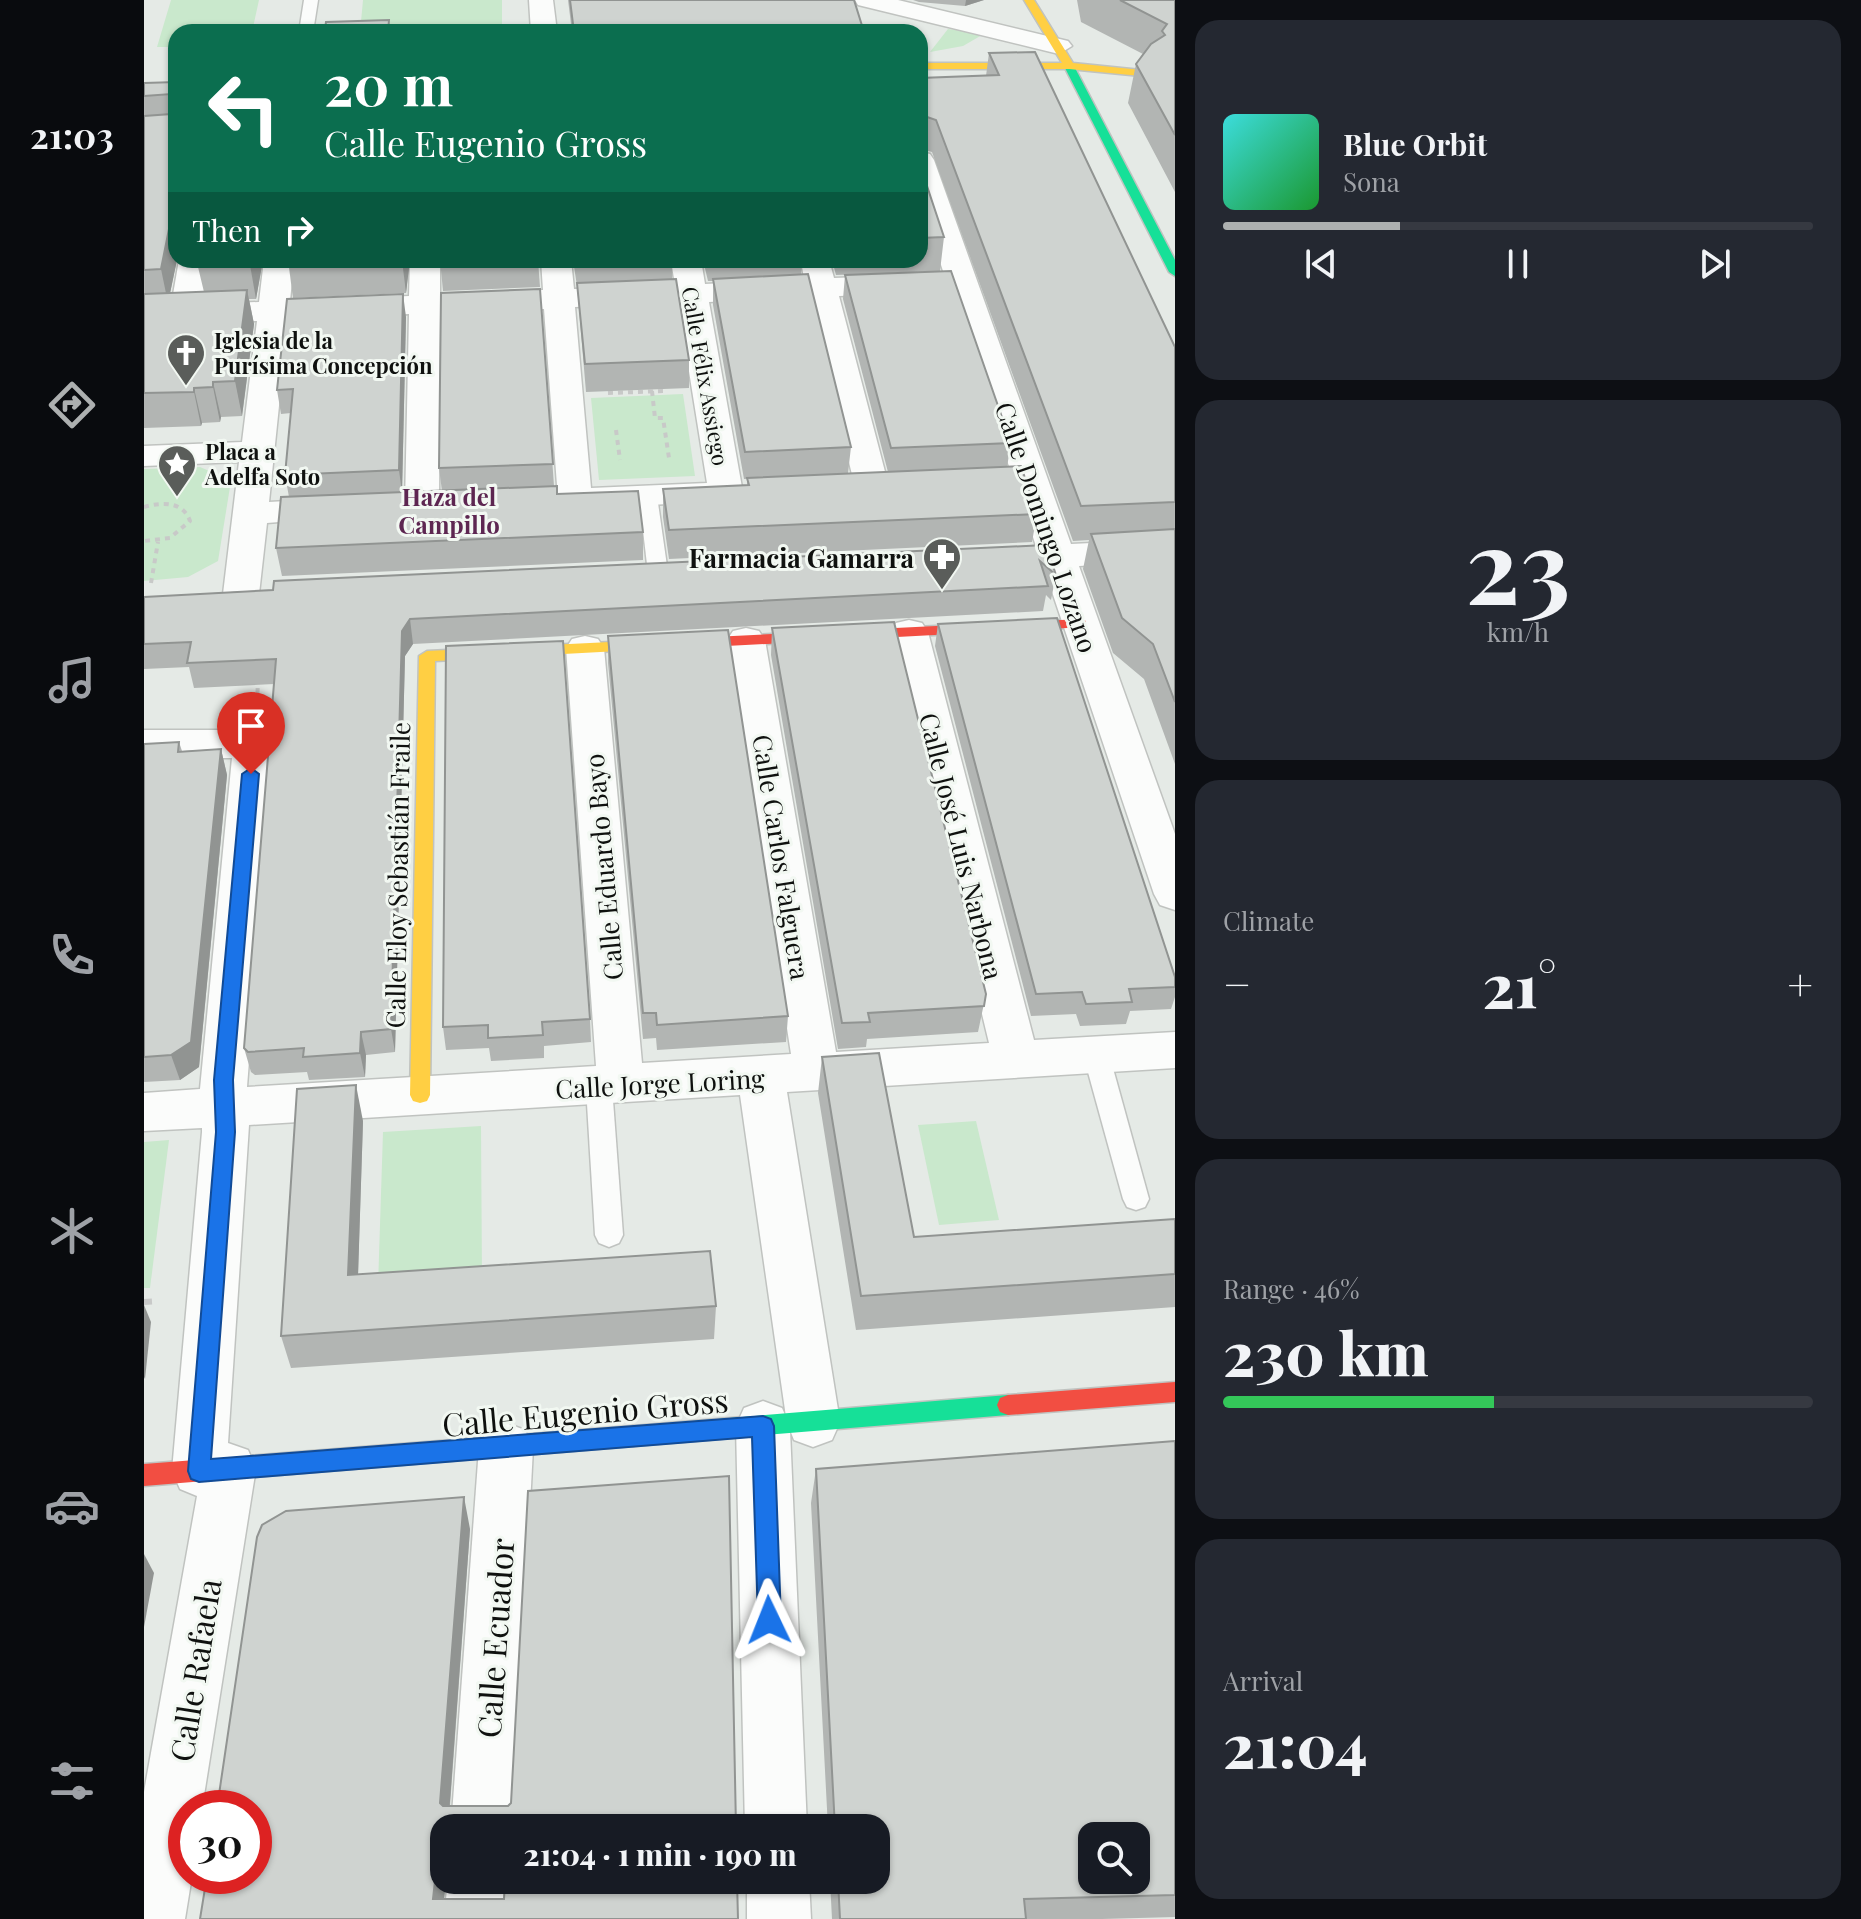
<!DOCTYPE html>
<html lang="en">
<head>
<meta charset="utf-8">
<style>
	body { margin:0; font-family:"Playfair Display",serif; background:#242831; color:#f1f3f6; height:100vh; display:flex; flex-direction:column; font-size:30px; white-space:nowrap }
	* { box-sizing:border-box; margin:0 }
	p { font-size:26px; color:#9ea1a6 }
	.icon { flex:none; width:44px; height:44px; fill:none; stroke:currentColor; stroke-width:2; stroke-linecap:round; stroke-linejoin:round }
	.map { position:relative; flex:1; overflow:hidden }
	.sheet { display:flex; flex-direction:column; gap:20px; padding:20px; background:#0d0f14; width:686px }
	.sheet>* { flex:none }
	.banner { position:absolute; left:24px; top:24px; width:760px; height:244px; border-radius:24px; box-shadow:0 2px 6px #0004; background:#0b6e4f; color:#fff; overflow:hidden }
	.tools { position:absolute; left:934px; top:1822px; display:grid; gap:16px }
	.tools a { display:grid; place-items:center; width:72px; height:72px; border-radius:16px; background:#171b24; box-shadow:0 2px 6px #0004; font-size:40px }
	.speed { position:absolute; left:24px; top:1790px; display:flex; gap:16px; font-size:40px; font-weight:700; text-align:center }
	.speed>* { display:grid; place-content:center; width:104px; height:104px; border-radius:50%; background:#171b24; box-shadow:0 2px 6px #0004; line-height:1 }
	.speed .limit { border:12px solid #d22; background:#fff; color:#111 }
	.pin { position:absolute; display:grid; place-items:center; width:68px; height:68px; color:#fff; margin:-82px -34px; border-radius:50% 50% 50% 0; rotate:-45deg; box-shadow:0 0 8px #0007 }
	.pin .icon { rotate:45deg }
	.me { position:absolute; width:88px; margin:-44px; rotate:358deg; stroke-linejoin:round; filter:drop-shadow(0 0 6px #0008) }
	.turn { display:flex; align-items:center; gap:28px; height:168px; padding:0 24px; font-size:36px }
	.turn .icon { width:104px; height:104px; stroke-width:2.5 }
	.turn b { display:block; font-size:56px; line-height:68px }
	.then { display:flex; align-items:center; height:76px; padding:0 24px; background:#0003; gap:16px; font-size:30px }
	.big { font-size:60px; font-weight:800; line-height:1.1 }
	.sheet .widget { flex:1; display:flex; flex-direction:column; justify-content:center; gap:12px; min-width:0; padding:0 28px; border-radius:24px; background:#242831 }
	.sheet .dial { align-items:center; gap:0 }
	.dial b { font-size:104px; line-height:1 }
	.song { display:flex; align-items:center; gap:24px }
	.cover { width:96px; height:96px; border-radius:12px; background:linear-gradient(135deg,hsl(180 70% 55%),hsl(130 70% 35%)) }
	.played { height:8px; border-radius:4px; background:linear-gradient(90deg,#adb0b0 30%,#363941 30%) }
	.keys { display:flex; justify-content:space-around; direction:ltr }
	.heat { display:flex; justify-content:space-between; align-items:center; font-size:44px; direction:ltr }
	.charge { height:12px; border-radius:6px; background:linear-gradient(90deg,#34c759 46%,#363941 0) }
	.trip { position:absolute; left:286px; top:1814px; width:460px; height:80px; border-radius:24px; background:#171b24; box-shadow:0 2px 6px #0004; font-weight:800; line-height:80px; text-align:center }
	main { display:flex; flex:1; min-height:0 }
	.dock { display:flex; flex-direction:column; width:144px; justify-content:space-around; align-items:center; background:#090b0e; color:#9ea1a6 }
	.dock .icon { width:56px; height:56px }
	.dock .active { color:#adb0b0 }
	.dock b { font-size:36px; color:#f1f3f6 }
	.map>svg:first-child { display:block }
	.green { fill:#c9e8cc }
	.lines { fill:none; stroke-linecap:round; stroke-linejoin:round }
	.lane-casing { stroke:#c0c3c0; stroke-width:3 }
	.street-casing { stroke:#c0c3c0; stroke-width:3 }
	.fast-casing { stroke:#c0c3c0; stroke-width:3 }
	.slow-casing { stroke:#c0c3c0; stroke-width:3 }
	.jam-casing { stroke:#c0c3c0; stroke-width:3 }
	.path-far1 { stroke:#c8c9c8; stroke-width:4; stroke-dasharray:5 5; stroke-linecap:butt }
	.path { stroke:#c8c9c8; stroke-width:6; stroke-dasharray:8 8; stroke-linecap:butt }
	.lane { fill:#fbfcfb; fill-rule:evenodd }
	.street { fill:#fbfcfb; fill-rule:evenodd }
	.fast { fill:#16e098; fill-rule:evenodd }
	.slow { fill:#ffcf43; fill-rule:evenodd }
	.jam { fill:#f24e42; fill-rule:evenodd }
	.wall { fill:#b2b5b3 }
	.shaded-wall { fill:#919492 }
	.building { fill:#cfd3d0; stroke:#919492; stroke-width:2; fill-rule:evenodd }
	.route { fill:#1a73e8; stroke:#114b97; stroke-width:2 }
	.labels { text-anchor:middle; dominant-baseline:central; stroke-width:6; stroke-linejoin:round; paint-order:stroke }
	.far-poi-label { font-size:22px; font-weight:bold; fill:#0f110f; stroke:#f2f8f2; text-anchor:start }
	.far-street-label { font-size:22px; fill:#0f110f; stroke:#f2f8f2 }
	.far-neighbourhood-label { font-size:24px; font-weight:bold; fill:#5d2651; stroke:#f2f8f2 }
	.street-label { font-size:26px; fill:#0f110f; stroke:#f2f8f2 }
	.poi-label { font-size:26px; font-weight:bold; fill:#0f110f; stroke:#f2f8f2; text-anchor:end }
	.near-street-label { font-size:32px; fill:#0f110f; stroke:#f2f8f2 }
</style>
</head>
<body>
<main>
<nav class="dock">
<b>21:03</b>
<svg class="icon active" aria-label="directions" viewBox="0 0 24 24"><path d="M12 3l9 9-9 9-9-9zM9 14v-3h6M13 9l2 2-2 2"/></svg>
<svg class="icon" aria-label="music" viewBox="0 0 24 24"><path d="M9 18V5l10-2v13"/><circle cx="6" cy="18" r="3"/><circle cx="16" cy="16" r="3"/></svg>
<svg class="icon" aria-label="phone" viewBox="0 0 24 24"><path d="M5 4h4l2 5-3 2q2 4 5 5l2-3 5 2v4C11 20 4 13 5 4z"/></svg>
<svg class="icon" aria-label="climate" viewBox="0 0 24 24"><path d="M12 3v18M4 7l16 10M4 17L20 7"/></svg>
<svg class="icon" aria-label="car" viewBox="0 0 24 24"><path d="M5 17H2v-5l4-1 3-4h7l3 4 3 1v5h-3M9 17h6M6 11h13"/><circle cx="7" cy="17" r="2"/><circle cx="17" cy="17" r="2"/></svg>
<svg class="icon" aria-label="filters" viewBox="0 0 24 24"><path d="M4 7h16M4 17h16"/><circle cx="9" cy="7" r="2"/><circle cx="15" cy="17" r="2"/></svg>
</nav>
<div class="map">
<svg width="1031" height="1919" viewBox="0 0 1031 1919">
	<rect width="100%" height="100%" fill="#e5eae6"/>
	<g class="green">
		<path d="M27 0H115L108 32H32V47H13Z"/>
		<path d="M219 0H358V32H216Z"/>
		<path d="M804 29 835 33 838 35 819 46 786 52Z"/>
		<path d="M539 394 551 476 455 480 447 398Z"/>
		<path d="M56 467 77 476 86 487 74 561 44 577 0 581V469Z"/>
		<path d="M832 1121 855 1220 795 1225 774 1125Z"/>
		<path d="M337 1126 338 1280 234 1287 239 1132Z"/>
		<path d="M25 1140 6 1288H0V1142Z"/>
	</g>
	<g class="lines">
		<g class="lane-casing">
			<g id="lane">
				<path d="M160 0H174L169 32H155Z"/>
				<path d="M504 490 513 496 524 573 514 579 504 573 495 496Z"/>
				<path d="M952 1044 961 1047 965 1054 1005 1199 1001 1207 992 1210 983 1207 979 1199 939 1054 943 1047Z"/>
				<path d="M455 1077 464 1080 468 1087 479 1235 475 1243 465 1247 455 1243 451 1235 442 1087 446 1080Z"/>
			</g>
		</g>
		<g class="street-casing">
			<g id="street">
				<path d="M385 0H409L413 32H387Z"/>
				<path d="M711 0H754L924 41 928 46 915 54 714 5Z"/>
				<path d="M776 152 786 154 790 160 927 544 1031 539V561L935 566 1031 834V910L1016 905 1010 894 900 568 846 570 833 567 828 559 833 551 892 546 806 292 695 296 745 487 740 494 728 497 716 494 711 487 665 297 565 302 599 493 594 500 436 509 419 506 414 499 400 309 296 313 295 505 290 512 278 516 266 512 261 505 265 314 144 319 125 502 196 498 208 502 213 509 208 516 123 523 115 594 110 602 97 606 84 602 79 594 95 462 0 466V446L98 442 113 321 0 325V307L27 306 35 260H65L58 304 115 302 120 260H150L146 301 265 296 266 260H296V294L399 290 397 260H427L430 289 531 285 527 260H557L561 284 660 279 657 260H685L690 278 800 274 776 201ZM534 303 563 483 447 488 431 307Z"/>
				<path d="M765 620 778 623 784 632 890 1040 1031 1032V1068L643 1092 696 1422 688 1440 669 1447 650 1440 646 1430 663 1828H601L592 1426 600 1408 619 1401 638 1408 642 1417 596 1095 105 1125 84 1443 104 1450 112 1468 58 1808H42V1876H48L41 1919H0V1792L53 1496 36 1489 28 1471 58 1132V1128L0 1131V1093L56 1089 88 758H0V730H109L123 734 129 744 103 1087 452 1066 422 648 428 639 441 636 454 639 460 648 498 1063 647 1054 583 640 589 631 602 628 615 631 621 640 692 1052 845 1043 746 632 752 623Z"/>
				<path d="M362 1423 381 1430 389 1448 369 1828H307L335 1448 343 1430Z"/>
				<path d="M304 1880H366L364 1919H300Z"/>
				<path d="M603 1880H665L667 1919H603Z"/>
			</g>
		</g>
		<g class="fast-casing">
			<g id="fast">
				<path d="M925 63 930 66 1031 260V276L1025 272 920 66Z"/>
				<path d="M864 1395 872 1398 875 1405 872 1412 864 1415 489 1446 481 1443 478 1436 481 1429 489 1426Z"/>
			</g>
		</g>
		<g class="slow-casing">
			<g id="slow">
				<path d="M880 0H890L929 63 997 70 1002 73 997 76 925 69H776V63H918Z"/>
				<path d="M507 640 515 645 512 649 291 661 286 1095 283 1101 276 1103 269 1101 266 1095 275 656 283 651Z"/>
			</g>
		</g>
		<g class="jam-casing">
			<g id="jam">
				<path d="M937 619 942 621V627L507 650 499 645 507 640Z"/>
				<path d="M1031 1382V1402L864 1415 856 1412 853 1405 856 1398 864 1395Z"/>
				<path d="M489 1426 497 1429 500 1436 497 1443 489 1446 0 1486V1464Z"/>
			</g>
		</g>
		<g class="path-far1">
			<path d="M508 391 511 418H519L525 458"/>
			<path d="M464 393 522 391"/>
			<path d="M472 430 476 460"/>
			<path d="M0 507C18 502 39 501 46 521L26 538 0 541"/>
			<path d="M7 583 14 542"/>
			<path d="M113 703 114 681"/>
		</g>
		<path class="path" d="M0 1302 15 1301"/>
		<use href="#lane" class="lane"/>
		<use href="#street" class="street"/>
		<use href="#fast" class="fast"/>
		<use href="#slow" class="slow"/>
		<use href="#jam" class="jam"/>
	</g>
	<g class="wall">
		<path d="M424 0H710L720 32H428Z"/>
		<path d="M769 0H840L821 6 775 2Z"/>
		<path d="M933 0H1031V192L984 103 992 64 999 54 937 22Z"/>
		<path d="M845 53 1031 347V764L1000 679 969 653 939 569 945 540 929 541 788 152 777 149V168L800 237 796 271 692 275 688 260H776V78L842 76Z"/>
		<path d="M32 82 33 260 26 293 60 292 54 267 55 260H119L112 299H105L110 324 98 416 77 417 76 422 58 423 57 426 0 428V83Z"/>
		<path d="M144 260H266L262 293 149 298Z"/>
		<path d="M296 260H394L396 287 299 291Z"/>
		<path d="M429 260H528V279L545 360V388L442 392 433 286Z"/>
		<path d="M559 260H658L657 274 707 447 704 473 744 472 699 299 701 275 867 443 863 467 893 514 888 542 525 559 519 517V489L603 485V479H600L569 305V281H564Z"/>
		<path d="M396 289 410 486 413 494 499 532V560L138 576 132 548 145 497 141 475 147 413 137 414 133 390 262 317 258 492 298 491 295 468Z"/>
		<path d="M902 545 912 575 907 600 902 595 899 611 269 644 261 656 251 1052 222 1055 221 1077 165 1080 163 1072 111 1075 107 1072 100 1048 130 684 50 688 45 667 0 669V597Z"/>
		<path d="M794 624 1031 977V997L1027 1009 986 1011 982 1024 936 1026 932 1014 887 1016 791 646Z"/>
		<path d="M628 628 842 994 834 1032 723 1039 722 1047 694 1049 627 655Z"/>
		<path d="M464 636 644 1016 642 1042 513 1050 512 1038 499 1039 464 663Z"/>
		<path d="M35 742 38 751 77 749 83 775 55 1067 36 1080 0 1082V744Z"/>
		<path d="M446 1019 447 1042 400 1046V1058L347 1061 345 1048 302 1050 299 1027Z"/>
		<path d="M678 1057 770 1237 1031 1219V1307L712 1330 674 1093Z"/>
		<path d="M219 1121 214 1274 572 1306 570 1339 147 1368 137 1336Z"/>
		<path d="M1031 1441V1917L958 1919H688L686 1880H732V1828H684L667 1503 672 1469Z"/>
		<path d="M326 1529 306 1806 592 1828H300V1880H302L300 1899 56 1919Z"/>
	</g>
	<g class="shaded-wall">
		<path d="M822 0H840L821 6Z"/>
		<path d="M780 116 777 149V119Z"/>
		<path d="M26 224 33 260 24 303 17 269Z"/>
		<path d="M107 260H119L112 299 106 265Z"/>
		<path d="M258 260H266L262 293Z"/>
		<path d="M103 290 110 324 98 416 91 381Z"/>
		<path d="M259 294 262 317 258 493 255 470Z"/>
		<path d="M69 382 77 417 76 422 69 387Z"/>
		<path d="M50 388 58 423 57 426 50 392Z"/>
		<path d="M266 619 269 644 261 656 251 1052 247 1029 258 631Z"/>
		<path d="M77 749 83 775 55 1067 36 1080 27 1055Z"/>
		<path d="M217 1032 222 1055 221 1077 216 1053Z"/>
		<path d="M212 1085 219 1121 213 1308 204 1275Z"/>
		<path d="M0 1305 7 1322 1 1379 0 1377Z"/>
		<path d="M320 1497 326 1529 304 1828 296 1803Z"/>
		<path d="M0 1554 10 1573 0 1627Z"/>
		<path d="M294 1854 300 1872V1880H302L298 1919 289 1899Z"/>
	</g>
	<g class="building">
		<path d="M426 0H710L720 32H430Z"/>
		<path d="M976 0H1031V135L992 64 1007 44 1021 35 1018 31 1023 24Z"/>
		<path d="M245 20 244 32H124V31L181 29 182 22Z"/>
		<path d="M891 52 1031 347V502L937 506 792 120 780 116 777 119V168L800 237 776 238V78L855 75 845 53Z"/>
		<path d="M32 82V224H26L17 269 0 270V116L27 114V94L0 96V83Z"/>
		<path d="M55 260H107L106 265 54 267Z"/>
		<path d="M144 260H239L144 264Z"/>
		<path d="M807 271 867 443 747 448 701 275Z"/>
		<path d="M664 274 707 447 601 452 569 279Z"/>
		<path d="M532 279 545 360 441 364 433 283Z"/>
		<path d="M396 289 409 464 295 468 297 293Z"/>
		<path d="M103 290 91 381 69 382V387L50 388V392L0 393V294Z"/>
		<path d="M259 294 255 470 141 475 149 389 133 390 143 299Z"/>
		<path d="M877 466 893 514 525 530 519 489 605 485 603 478Z"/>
		<path d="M413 486V494L494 491 499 532 132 548 137 497Z"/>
		<path d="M1031 529V702L1009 644 978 618 947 534Z"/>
		<path d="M902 545 912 575 896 561 904 586 266 619 258 631 247 1029 217 1032 216 1053 159 1057 160 1048 104 1052 100 1048 132 659 43 663 47 642 0 644V597L129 590 130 581Z"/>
		<path d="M913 618 1031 977V987L985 989 988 1002 942 1004 938 992 892 994 794 624Z"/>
		<path d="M750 622 842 994 840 1006 724 1013 726 1022 698 1023 628 628Z"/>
		<path d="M584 630 644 1016 513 1025 512 1013H499L464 636Z"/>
		<path d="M419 641 446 1019 398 1022 399 1035 344 1038V1025L299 1027 302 646Z"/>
		<path d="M35 742 34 752 77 749 47 1042 27 1055 0 1057V744Z"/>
		<path d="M735 1053 770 1237 1031 1219V1274L717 1296 678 1057Z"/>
		<path d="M212 1085 204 1275 566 1251 572 1306 137 1336 153 1089Z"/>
		<path d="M1031 1441V1895L880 1899 882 1919H696L694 1880H732V1828H691L672 1469ZM948 1836H992V1880H948Z"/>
		<path d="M585 1476 592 1828H300V1854H294L289 1899H360L361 1880H593L594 1919H56L63 1876H110V1808H73L113 1537 118 1525 142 1511 320 1497 296 1803 299 1806H364L367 1803 384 1491Z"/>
	</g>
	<path class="route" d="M107 768 115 774 89 1080 91 1132 67 1459 619 1416 627 1419 630 1426 637 1620 634 1629 625 1632 617 1629 614 1620 608 1437 55 1482 47 1479 44 1471 72 1132 70 1080 98 774Z"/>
	<defs>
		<g id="church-pin" transform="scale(2)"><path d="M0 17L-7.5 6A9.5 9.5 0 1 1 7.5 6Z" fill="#5a5d5a" stroke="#f2f8f2"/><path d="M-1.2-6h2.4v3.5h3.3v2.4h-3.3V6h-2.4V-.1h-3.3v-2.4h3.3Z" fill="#fff"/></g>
		<g id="sight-pin" transform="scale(2)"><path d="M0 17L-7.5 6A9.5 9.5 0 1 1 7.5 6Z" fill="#5a5d5a" stroke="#f2f8f2"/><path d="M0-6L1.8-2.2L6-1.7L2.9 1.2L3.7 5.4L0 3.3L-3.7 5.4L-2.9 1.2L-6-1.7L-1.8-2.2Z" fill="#fff"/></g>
		<g id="pharmacy-pin" transform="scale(2)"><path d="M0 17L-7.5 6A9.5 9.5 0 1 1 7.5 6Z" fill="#5a5d5a" stroke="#f2f8f2"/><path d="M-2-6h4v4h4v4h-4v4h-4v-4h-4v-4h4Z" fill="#fff"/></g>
	</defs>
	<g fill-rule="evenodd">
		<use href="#church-pin" x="42" y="353"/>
		<use href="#sight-pin" x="33" y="464"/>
		<use href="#pharmacy-pin" x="798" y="557"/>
	</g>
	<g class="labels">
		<g class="far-poi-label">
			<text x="70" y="340">Iglesia de la<tspan x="70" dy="25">Purísima Concepción</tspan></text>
			<text x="61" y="451">Placa a<tspan x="61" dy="25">Adelfa Soto</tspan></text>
		</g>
		<g class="far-street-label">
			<text transform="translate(562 376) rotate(80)">Calle Félix Assiego</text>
		</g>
		<g class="far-neighbourhood-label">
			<text x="305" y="496">Haza del<tspan x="305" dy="28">Campillo</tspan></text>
		</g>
		<g class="street-label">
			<text transform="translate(903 527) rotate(71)">Calle Domingo Lozano</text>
			<text transform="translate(818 846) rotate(76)">Calle José Luis Narbona</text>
			<text transform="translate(638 857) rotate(81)">Calle Carlos Falguera</text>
			<text transform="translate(459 867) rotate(-95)">Calle Eduardo Bayo</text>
			<text transform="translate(253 875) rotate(-89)">Calle Eloy Sebastián Fraile</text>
			<text transform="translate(516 1083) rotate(-3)">Calle Jorge Loring</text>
		</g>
		<g class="poi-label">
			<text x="770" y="557">Farmacia Gamarra</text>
		</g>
		<g class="near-street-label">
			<text transform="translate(441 1411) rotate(-5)">Calle Eugenio Gross</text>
			<text transform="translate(350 1638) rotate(-86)">Calle Ecuador</text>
			<text transform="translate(50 1670) rotate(-81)">Calle Rafaela</text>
		</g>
	</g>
</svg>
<div class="tools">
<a><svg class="icon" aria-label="search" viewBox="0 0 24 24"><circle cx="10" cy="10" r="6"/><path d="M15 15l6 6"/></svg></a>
</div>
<div class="speed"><div class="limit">30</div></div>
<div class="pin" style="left:107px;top:774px;background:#d93025"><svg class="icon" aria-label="arrive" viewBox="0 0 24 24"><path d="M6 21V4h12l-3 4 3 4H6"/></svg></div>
<svg class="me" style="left:625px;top:1620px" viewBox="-20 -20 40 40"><path d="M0-17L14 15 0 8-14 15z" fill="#1a73e8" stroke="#fff" stroke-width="4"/></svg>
<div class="trip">21:04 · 1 min · 190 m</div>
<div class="banner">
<div class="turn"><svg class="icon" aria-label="left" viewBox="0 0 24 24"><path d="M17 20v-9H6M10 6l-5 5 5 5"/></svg><div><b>20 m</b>Calle Eugenio Gross</div></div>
<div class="then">Then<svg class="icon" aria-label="right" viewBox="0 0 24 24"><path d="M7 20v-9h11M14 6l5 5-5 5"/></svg></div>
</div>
</div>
<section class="sheet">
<div class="widget">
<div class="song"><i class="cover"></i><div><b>Blue Orbit</b><p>Sona</p></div></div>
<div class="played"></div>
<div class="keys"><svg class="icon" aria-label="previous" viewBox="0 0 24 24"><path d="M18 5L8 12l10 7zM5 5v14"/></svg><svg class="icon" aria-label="pause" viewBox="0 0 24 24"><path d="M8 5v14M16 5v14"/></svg><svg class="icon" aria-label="next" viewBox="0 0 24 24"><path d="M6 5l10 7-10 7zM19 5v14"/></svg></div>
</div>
<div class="widget dial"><b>23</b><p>km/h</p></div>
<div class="widget"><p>Climate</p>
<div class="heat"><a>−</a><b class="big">21°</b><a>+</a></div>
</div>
<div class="widget"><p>Range · 46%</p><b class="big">230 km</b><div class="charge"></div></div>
<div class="widget"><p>Arrival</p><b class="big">21:04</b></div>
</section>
</main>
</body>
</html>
